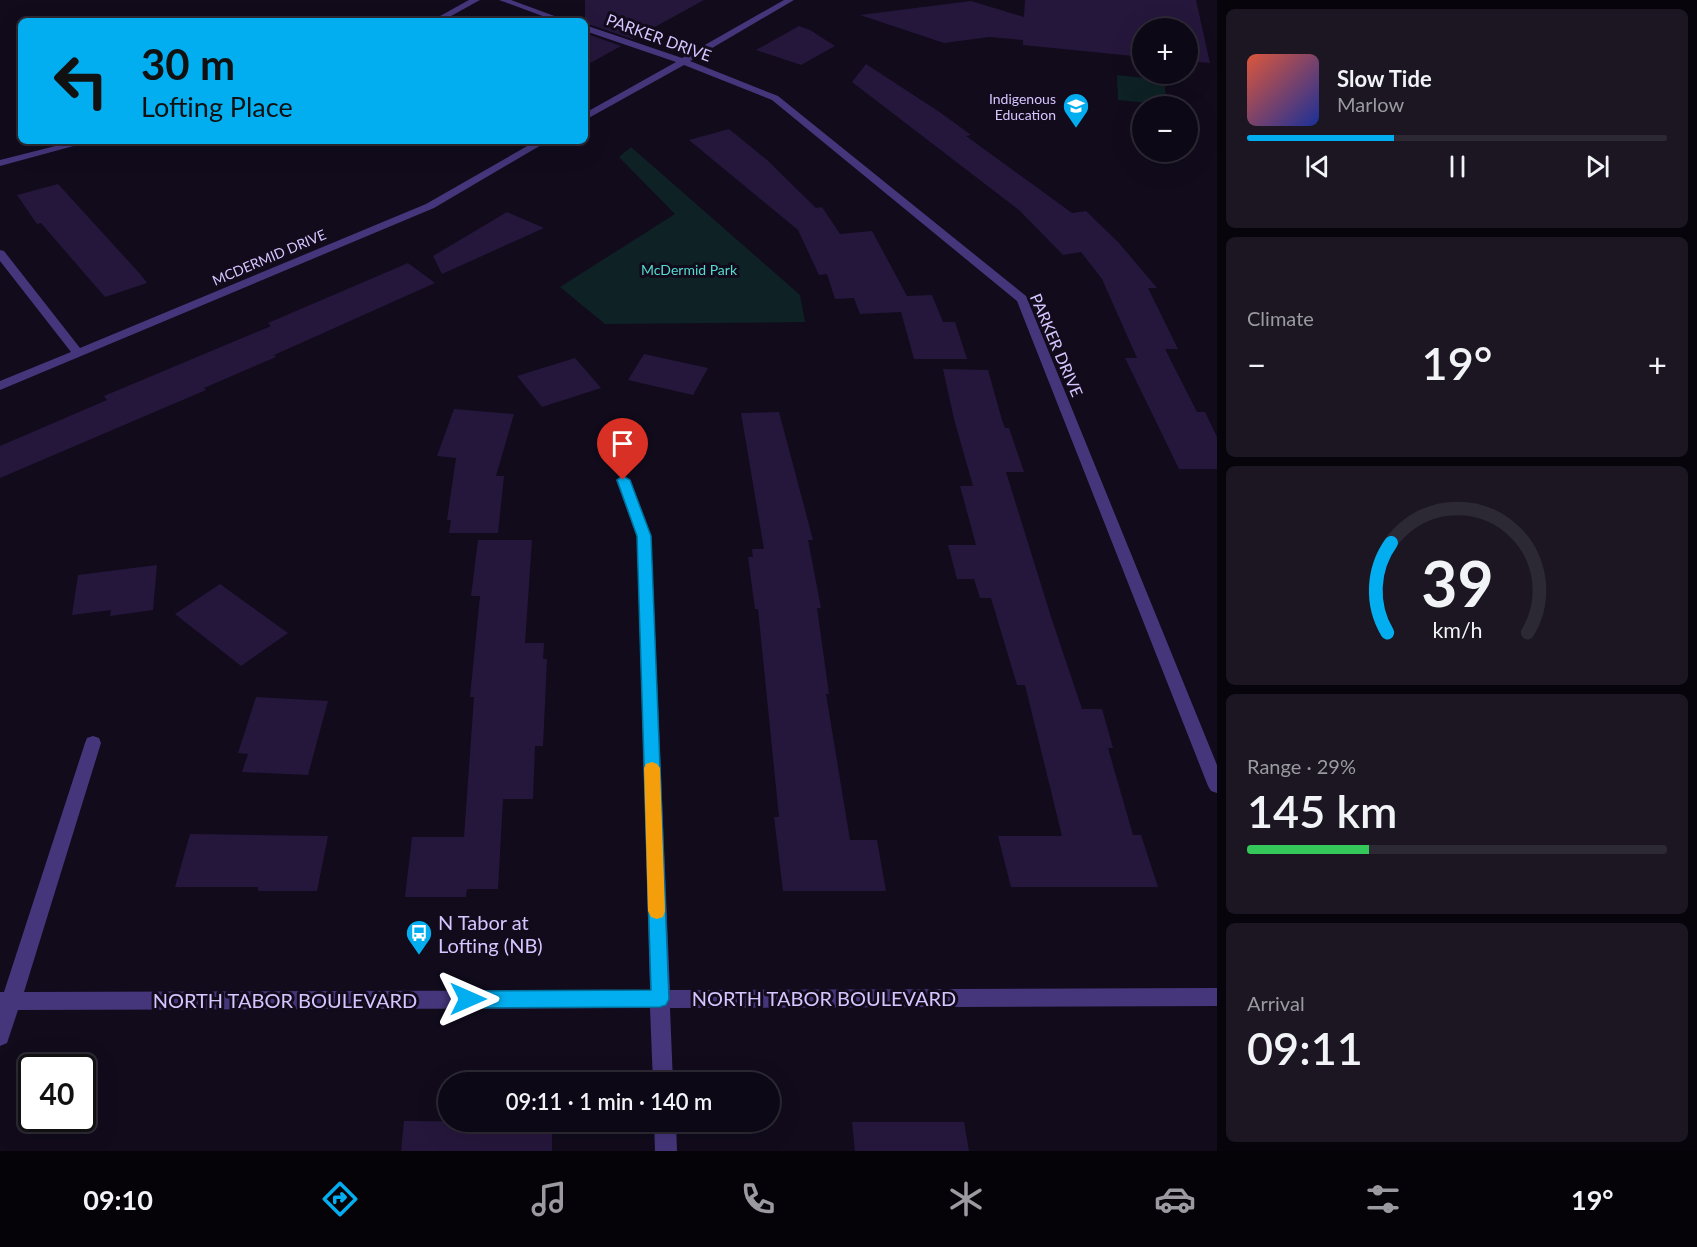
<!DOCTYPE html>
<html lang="en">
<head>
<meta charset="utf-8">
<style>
	body { margin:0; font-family:Lato,sans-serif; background:#1b1622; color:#f1f3f6; height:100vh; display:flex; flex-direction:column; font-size:22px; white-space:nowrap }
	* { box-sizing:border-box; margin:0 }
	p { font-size:20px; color:#9a9aa0 }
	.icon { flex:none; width:33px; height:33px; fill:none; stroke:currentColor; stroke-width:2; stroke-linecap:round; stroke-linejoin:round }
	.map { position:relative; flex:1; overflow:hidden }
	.drawer { display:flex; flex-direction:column; gap:9px; padding:9px; background:#07040c; width:480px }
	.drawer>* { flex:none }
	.banner { position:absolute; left:18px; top:18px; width:570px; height:126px; border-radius:9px; box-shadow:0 6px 24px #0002,0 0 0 2px #2d2934; background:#02aeef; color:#111; overflow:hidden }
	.controls { position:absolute; left:1132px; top:18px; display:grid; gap:12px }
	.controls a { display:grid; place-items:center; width:66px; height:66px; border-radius:50%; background:#0d0815; box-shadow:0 6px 24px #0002,0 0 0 2px #2d2934; font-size:30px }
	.speed { position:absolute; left:18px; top:1054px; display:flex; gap:12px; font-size:30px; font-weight:700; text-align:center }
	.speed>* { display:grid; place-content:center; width:78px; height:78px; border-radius:50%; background:#0d0815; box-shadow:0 6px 24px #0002,0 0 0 2px #2d2934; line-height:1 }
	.speed .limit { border:3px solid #111; border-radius:9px; background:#fff; color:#111 }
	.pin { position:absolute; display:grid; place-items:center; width:51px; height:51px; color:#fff; margin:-62px -26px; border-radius:50% 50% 50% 0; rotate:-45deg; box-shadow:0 0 6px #0007 }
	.pin .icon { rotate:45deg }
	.me { position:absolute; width:66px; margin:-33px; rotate:90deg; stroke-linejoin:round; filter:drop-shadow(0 0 4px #0008) }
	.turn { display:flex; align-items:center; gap:21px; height:126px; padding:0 24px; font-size:27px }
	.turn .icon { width:78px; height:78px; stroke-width:2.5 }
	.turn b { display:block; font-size:42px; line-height:51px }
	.big { font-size:45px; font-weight:600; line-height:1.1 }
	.drawer .tile { flex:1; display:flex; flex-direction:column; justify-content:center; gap:9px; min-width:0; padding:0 21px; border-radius:9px; background:#1b1622 }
	.drawer .dial { align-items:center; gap:0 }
	.dial svg { height:156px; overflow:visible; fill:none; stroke:#2d2934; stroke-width:7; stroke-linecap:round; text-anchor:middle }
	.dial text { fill:#f1f3f6; stroke:none }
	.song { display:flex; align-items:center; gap:18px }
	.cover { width:72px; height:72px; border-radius:9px; background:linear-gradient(135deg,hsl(10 70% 55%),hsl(230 70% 35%)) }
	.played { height:6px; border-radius:3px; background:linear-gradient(90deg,#02aeef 35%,#2d2934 35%) }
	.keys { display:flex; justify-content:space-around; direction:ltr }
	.heat { display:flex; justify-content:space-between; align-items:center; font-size:33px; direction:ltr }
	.charge { height:9px; border-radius:4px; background:linear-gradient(90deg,#34c759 29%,#2d2934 0) }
	.trip { position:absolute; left:438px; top:1072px; width:342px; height:60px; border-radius:30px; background:#0d0815; box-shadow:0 6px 24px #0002,0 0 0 2px #2d2934; font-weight:600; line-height:60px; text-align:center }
	.tab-bar { display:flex; height:96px; justify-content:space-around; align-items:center; background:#050308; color:#9a9aa0 }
	.tab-bar .icon { width:42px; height:42px }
	.tab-bar .active { color:#02aeef }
	.tab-bar b { font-size:27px; color:#f1f3f6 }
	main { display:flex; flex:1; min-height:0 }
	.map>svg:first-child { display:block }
	.green { fill:#0e2225 }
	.building { fill:#25173c }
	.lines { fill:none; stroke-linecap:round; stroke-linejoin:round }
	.minor { fill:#45367b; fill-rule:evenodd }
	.route { fill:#02aeef; stroke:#01719b; stroke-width:1.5 }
	.slow { fill:#f59e0b }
	.labels { text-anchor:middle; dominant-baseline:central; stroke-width:6; stroke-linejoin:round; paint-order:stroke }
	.far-poi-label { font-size:14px; fill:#d6c6ff; stroke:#110b1c; text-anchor:end }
	.far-street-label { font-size:14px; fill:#d6c6ff; stroke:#110b1c }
	.far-park-label { font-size:14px; fill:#54ddd2; stroke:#110b1c }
	.street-label { font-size:16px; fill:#d6c6ff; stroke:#110b1c }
	.near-poi-label { font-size:20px; fill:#d6c6ff; stroke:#110b1c; text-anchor:start }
	.near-street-label { font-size:20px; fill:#d6c6ff; stroke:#110b1c }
</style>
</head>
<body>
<main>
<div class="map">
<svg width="1217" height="1151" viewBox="0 0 1217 1151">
	<rect width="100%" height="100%" fill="#110b1c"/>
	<g class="green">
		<path d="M1117 75 1164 80 1167 105 1118 100Z"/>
		<path d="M631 147 800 295 805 322 605 324 560 287 675 214 619 157Z"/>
	</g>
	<g class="building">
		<path d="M585 0H704L633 39 585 23Z"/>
		<path d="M1025 0H1196L1210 63 1188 61V28H1143V57L1023 45V40L989 37 944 43 860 15 971 1 1024 17Z"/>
		<path d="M799 26 810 30 835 46 801 65 756 50Z"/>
		<path d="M585 33 621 46 585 66Z"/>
		<path d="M866 64 941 113 971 135 966 136 1072 213 1086 211 1119 243 1157 288H1148L1178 349H1165L1197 412H1205L1217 437V469H1179L1125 358H1137L1102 279 1081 252 1063 255 1019 210 852 82Z"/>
		<path d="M729 129 766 159 816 208 822 207 840 234 872 231 907 296 932 295 943 322H955L967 359H914L901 312 860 314 854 298 835 299 827 274 819 275 798 230 689 140Z"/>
		<path d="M58 184 141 275 147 283 105 297 41 223 37 224 17 195Z"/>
		<path d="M507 212 544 228 442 274 433 256Z"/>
		<path d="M408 263 435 283 274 355 276 357 204 388 206 390 0 478V446L107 400 104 396 271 326 268 323Z"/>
		<path d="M644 354 708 368 693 395 628 380Z"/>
		<path d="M575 358 601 388 542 407 517 376Z"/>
		<path d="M943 369 988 370 1002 420 1005 428H1009L1024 472H1006L1052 620 1082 709H1102L1113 748H1108L1133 835H1141L1158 887H1011L998 836H1062L1025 685H1017L991 598H980L974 579H957L948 545H976L960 486H973L954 419Z"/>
		<path d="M454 409 514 414 496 476H504L498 533H449L451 520H447L456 458 437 456Z"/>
		<path d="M779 412 813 540H808L821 608H817L829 694H826L850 840H877L886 891H783L774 817H779L758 609H755L748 557H753L752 549H764L741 413Z"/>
		<path d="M478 540H532L525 643H544L543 659H547L543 746H535L533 799H503L498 889H467L466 897H405L412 837H464L474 697H470L480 596H471Z"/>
		<path d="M157 565 153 610 110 616 111 610 72 615 78 575Z"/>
		<path d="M220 584 288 633 241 666 175 614Z"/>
		<path d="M256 697 328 701 308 775 242 772 248 754 238 753Z"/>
		<path d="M190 834 328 836 317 891H258V887H175Z"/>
		<path d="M404 1121 552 1122V1151H401Z"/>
		<path d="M852 1122H964L969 1151H855Z"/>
	</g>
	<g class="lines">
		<g class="minor">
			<path d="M469 0H480L442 21H431Z"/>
			<path d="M499 0H511L568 21H556Z"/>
			<path d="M784 0H794L690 61 778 96 1026 296 1217 765V793L1211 791 1208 786 1017 301 772 100 684 65 585 120V113L676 62 585 31V25L682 58Z"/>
			<path d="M75 141H92L0 166V160Z"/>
			<path d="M536 141H548L434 208 0 390V381L71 352 0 261V250L4 251 80 348 426 204Z"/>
			<path d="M623 475 630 480 651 536 670 990 1217 988V1006L670 1008 673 1083H653L650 1008 18 1010 7 1043 0 1046V992H4L85 743 87 738 93 736 99 738 101 743 24 992 650 990 637 536 616 480Z"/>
			<path d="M654 1122H676L677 1151H655Z"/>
		</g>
	</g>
	<path class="route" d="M623 476 630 480 651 536 669 999 666 1005 660 1007 468 1008 462 1005 459 999 462 993 468 991 651 990 637 536 617 480Z"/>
	<path class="slow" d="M652 762 657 764 660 768 665 911 663 917 657 919 651 917 648 911 644 768 646 764Z"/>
	<defs>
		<g id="school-pin" transform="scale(1.35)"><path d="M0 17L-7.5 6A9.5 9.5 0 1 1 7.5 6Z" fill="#02aeef" stroke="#110b1c"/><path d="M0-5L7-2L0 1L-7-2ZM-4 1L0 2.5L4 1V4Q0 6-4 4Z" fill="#fff"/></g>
		<g id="bus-pin" transform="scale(1.35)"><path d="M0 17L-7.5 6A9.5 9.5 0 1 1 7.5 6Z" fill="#02aeef" stroke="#110b1c"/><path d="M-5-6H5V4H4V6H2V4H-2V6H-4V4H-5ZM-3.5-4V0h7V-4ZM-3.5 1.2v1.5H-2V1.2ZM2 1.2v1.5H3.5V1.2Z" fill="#fff"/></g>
	</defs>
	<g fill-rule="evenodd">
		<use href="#school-pin" x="1076" y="106"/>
		<use href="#bus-pin" x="419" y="933"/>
	</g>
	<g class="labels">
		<g class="far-poi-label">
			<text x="1056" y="98">Indigenous<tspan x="1056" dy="16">Education</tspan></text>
		</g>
		<g class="far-street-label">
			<text transform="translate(269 257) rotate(-23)">MCDERMID DRIVE</text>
		</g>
		<g class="far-park-label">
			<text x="689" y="269">McDermid Park</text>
		</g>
		<g class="street-label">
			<text transform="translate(659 37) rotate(20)">PARKER DRIVE</text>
			<text transform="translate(1057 345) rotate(67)">PARKER DRIVE</text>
		</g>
		<g class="near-poi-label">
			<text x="438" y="922">N Tabor at<tspan x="438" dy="23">Lofting (NB)</tspan></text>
		</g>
		<g class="near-street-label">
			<text x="824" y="998">NORTH TABOR BOULEVARD</text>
			<text x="285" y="1000">NORTH TABOR BOULEVARD</text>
		</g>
	</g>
</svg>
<div class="controls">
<a>+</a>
<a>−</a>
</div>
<div class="speed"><div class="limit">40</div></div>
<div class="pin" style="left:623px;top:480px;background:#d93025"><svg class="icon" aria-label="arrive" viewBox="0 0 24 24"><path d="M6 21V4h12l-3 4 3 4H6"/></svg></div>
<svg class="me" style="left:468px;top:999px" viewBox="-20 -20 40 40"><path d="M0-17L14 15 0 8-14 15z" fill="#02aeef" stroke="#fff" stroke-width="4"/></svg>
<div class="trip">09:11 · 1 min · 140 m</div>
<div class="banner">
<div class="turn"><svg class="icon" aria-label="left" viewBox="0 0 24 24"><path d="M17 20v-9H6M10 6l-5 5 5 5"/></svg><div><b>30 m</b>Lofting Place</div></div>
</div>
</div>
<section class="drawer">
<div class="tile">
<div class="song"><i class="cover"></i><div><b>Slow Tide</b><p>Marlow</p></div></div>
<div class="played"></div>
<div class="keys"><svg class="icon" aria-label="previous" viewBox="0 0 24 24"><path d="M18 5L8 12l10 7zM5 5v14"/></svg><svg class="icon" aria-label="pause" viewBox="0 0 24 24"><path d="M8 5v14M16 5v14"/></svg><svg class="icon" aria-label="next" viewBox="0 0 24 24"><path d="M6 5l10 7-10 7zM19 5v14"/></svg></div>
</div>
<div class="tile"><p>Climate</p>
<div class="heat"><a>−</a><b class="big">19°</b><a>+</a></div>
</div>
<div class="tile dial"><svg viewBox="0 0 100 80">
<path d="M14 69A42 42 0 1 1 86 69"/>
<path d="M14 69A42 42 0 0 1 16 23" stroke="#02aeef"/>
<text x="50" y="56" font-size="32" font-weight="700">39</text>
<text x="50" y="72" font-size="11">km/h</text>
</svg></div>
<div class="tile"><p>Range · 29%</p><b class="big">145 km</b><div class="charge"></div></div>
<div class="tile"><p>Arrival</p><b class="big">09:11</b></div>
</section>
</main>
<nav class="tab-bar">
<b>09:10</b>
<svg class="icon active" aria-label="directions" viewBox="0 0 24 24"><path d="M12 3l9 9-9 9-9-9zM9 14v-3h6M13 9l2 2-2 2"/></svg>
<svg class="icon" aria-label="music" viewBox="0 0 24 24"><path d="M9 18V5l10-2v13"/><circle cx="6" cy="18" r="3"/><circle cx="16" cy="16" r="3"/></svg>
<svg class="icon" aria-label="phone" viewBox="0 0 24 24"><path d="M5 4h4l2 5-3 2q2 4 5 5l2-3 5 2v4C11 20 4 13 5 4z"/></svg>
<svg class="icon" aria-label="climate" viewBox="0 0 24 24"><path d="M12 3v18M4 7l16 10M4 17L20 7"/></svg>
<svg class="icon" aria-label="car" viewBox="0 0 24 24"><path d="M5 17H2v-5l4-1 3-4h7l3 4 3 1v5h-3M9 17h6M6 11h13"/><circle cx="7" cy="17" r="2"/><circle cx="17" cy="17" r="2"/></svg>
<svg class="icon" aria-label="filters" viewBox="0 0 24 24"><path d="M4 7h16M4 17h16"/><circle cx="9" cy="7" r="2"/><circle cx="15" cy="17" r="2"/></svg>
<b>19°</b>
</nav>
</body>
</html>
